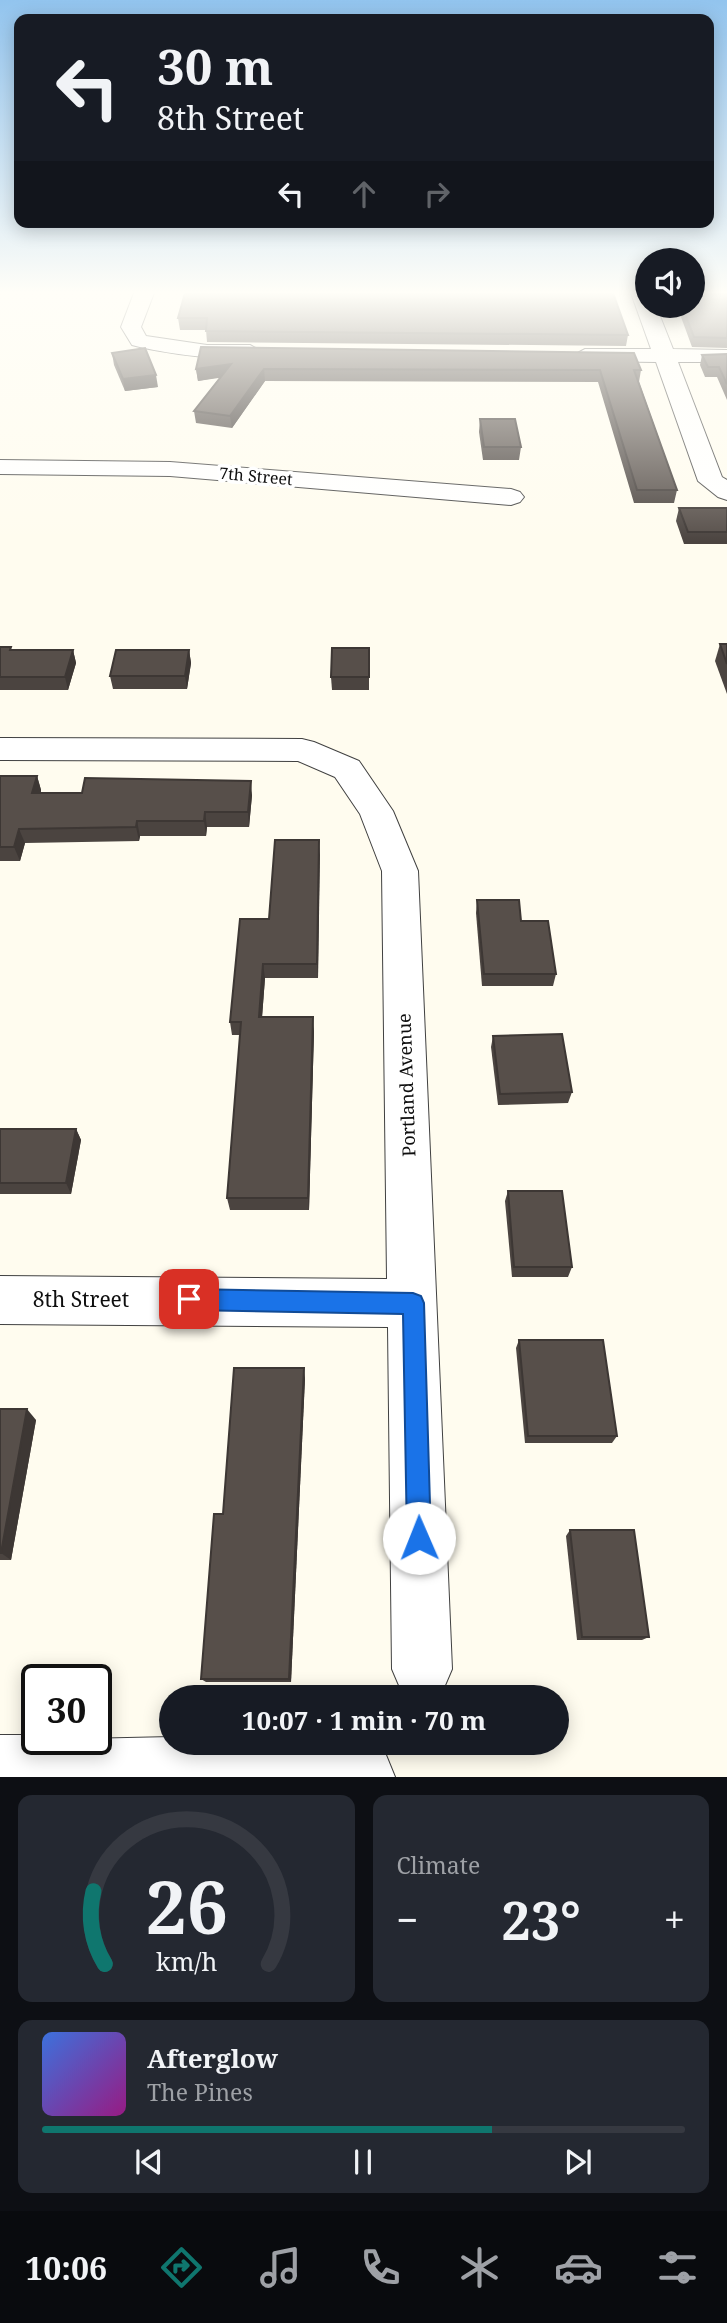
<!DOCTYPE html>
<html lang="en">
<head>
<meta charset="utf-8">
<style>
	body { margin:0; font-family:"Noto Serif",serif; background:#242831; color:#f1f3f6; height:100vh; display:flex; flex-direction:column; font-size:26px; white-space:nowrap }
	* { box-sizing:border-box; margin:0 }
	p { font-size:23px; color:#9ea1a6 }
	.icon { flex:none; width:38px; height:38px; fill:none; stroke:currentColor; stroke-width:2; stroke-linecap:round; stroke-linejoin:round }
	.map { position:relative; height:1777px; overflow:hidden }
	.sheet { display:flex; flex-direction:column; gap:18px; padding:18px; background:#0d0f14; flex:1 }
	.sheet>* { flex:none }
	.top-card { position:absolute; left:14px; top:14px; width:700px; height:214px; border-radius:14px; box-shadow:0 4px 18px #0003; background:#171b24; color:#f1f3f6; overflow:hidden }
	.tools { position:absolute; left:635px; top:248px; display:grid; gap:14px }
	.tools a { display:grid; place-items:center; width:70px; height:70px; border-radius:50%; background:#171b24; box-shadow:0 4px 18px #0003; font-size:35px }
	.speed { position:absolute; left:21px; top:1664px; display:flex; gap:14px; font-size:35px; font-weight:700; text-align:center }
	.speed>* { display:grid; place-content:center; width:91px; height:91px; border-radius:50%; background:#171b24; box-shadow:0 4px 18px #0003; line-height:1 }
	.speed .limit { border:4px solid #111; border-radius:10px; background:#fff; color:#111 }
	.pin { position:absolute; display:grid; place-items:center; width:60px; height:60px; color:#fff; margin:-30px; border-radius:14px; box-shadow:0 4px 10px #0006 }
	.me { position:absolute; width:77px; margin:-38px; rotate:359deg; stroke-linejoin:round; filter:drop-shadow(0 0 5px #0008) }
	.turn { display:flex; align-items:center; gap:24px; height:147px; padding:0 28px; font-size:32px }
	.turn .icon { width:91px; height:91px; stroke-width:2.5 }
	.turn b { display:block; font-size:49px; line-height:60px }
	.lanes { display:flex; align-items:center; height:66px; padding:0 28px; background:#0003; justify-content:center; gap:35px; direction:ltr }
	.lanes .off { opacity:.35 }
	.big { font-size:52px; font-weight:700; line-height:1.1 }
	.sheet .widget { flex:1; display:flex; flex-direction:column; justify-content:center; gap:10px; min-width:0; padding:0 24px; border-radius:14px; background:#242831 }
	.sheet .dial { align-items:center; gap:0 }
	.dial svg { height:182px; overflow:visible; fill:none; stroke:#363941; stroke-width:7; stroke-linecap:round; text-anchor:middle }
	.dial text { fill:#f1f3f6; stroke:none }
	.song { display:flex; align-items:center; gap:21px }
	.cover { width:84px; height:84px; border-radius:10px; background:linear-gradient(135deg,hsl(220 70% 55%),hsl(310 70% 35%)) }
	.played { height:7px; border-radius:4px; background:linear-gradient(90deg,#0f766e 70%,#363941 70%) }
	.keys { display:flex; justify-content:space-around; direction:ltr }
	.heat { display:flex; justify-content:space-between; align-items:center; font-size:38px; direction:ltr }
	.sheet .tiles { flex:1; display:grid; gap:18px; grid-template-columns:1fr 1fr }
	.widget:last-child { grid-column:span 2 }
	.trip { position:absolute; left:159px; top:1685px; width:410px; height:70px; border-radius:35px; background:#171b24; box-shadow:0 4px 18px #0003; font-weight:700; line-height:70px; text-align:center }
	.tabs { display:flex; height:112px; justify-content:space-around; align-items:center; background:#090b0e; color:#9ea1a6 }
	.tabs .icon { width:49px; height:49px }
	.tabs .active { color:#0f766e }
	.tabs b { font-size:32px; color:#f1f3f6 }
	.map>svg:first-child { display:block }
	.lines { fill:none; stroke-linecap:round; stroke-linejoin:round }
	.minor-casing { stroke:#414141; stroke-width:2 }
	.minor { fill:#fff; fill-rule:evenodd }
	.wall { fill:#4b4440 }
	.shaded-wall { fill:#3d3734 }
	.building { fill:#574f4a; stroke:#3d3734; stroke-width:2 }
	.route { fill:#1a73e8; stroke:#114b97; stroke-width:2 }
	.labels { text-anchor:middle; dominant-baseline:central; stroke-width:7; stroke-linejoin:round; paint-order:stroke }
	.far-street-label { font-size:16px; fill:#0e0e0e; stroke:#fff }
	.street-label { font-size:18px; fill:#0e0e0e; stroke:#fff }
	.near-street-label { font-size:21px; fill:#0e0e0e; stroke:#fff }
</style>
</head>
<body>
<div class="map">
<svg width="727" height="1777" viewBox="0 0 727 1777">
	<rect width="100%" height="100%" fill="#fffcef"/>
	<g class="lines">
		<g class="minor-casing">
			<g id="minor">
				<path d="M134 293H154L141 327 146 336 207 345H250L261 351C249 368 152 351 132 345L121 327Z"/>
				<path d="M631 293H648V306H656L673 349 727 350V362H678L722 477 727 480V500L718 497 698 481 656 362 585 361 574 355 585 349H651Z"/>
				<path d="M0 460 170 462 511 489 520 492 524 497 520 502 511 505 170 476 0 474Z"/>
				<path d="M0 738 302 739 314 742 359 761 393 811 418 871 452 1669 443 1690 424 1698 401 1690 392 1669 388 1327 0 1324V1276L387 1279 382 871 360 814 335 777 298 761 0 760Z"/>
				<path d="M0 1735H37V1740L172 1737V1743H365L386 1755 395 1777H0Z"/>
			</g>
		</g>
		<use href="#minor" class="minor"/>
	</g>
	<g class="wall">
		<path d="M185 293 628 335 626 346 207 342 206 330H180L178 318Z"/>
		<path d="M727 293V348L692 347 677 306H693Z"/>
		<path d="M112 353 158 387 125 391 114 365Z"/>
		<path d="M727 354V400L717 377H705L700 365 702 355Z"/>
		<path d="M196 369 641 370 639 382 677 490 674 503H634L598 382 265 381 232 428 196 423 194 411 220 377 198 381Z"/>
		<path d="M480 419 521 447 519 460H483L479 432Z"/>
		<path d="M679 508H727V544H684L676 521Z"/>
		<path d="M720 644H727V694L715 661Z"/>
		<path d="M0 647 12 650H73L76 663 68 690H0Z"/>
		<path d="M369 648V690H332L331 677Z"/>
		<path d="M189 650 191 663 187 689H113L110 676Z"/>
		<path d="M0 776H37L41 790V793L252 795 249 827H207L206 836H140L139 841 25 843 20 861H0Z"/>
		<path d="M319 840 318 978H265L262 1017 314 1031 309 1210H230L227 1198 240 1035H232L230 1022 269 919Z"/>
		<path d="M477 900 521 921 556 974 553 986H482L476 913Z"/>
		<path d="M493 1036 572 1092 568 1103 498 1105 491 1047Z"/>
		<path d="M0 1129H76L81 1140 71 1194H0Z"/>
		<path d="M508 1191 572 1267 568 1277H512L505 1201Z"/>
		<path d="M519 1340 617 1436 612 1443H525L516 1348Z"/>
		<path d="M305 1378 291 1682H206L201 1679 223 1514Z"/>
		<path d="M0 1409 36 1420 11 1560H0Z"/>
		<path d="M570 1530 649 1637 642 1640H577L566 1536Z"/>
	</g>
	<g class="shaded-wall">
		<path d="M231 364 232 376 198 381 196 369Z"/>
		<path d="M264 369 265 381 232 428 230 416Z"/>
		<path d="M156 375 158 387 125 391 123 379Z"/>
		<path d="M73 650 76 663 68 690 65 677Z"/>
		<path d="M189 650 191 663 187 689 185 676Z"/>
		<path d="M37 776 41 790 37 808 32 793Z"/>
		<path d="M251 781 252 795 249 827 248 812Z"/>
		<path d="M205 812 207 827 206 836 204 821Z"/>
		<path d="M137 821 140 836 139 841 136 827Z"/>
		<path d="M19 829 25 843 20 861 14 847Z"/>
		<path d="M319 840 320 855 318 978 317 964Z"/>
		<path d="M263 964 265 978 261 1031 259 1017Z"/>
		<path d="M313 1017 314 1031 309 1210 308 1198Z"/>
		<path d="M76 1129 81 1140 71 1194 66 1183Z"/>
		<path d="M304 1368 305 1378 291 1682 289 1679Z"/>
		<path d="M27 1409 36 1420 11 1560 1 1553Z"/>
	</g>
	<g class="building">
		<path d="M185 293H613L628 335 206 331 207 318H178Z"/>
		<path d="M693 293H727V338L694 337 682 306H693Z"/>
		<path d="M201 347 634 353 641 370H634L677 490H637L600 370 264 369 230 416 194 411 231 364 196 369Z"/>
		<path d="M145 348 156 375 123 379 112 353Z"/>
		<path d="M727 354V384L719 367H708L702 355Z"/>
		<path d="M480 419H515L521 447H484Z"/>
		<path d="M679 508H727V532H688Z"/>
		<path d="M720 644H727V664Z"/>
		<path d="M0 647H11L10 650H73L65 677H0Z"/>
		<path d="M332 648H369V677H331Z"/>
		<path d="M116 650H189L185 676H110Z"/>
		<path d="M0 776H37L32 793H82L85 778 251 781 248 812H205L204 821H137L136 827 19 829 14 847H0Z"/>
		<path d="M275 840H319L317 964H263L259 1017H313L308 1198H227L241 1022H230L240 919H269Z"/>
		<path d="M477 900H519L521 921H548L556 974H484Z"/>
		<path d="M562 1034 572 1092 500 1094 493 1036Z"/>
		<path d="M0 1129H76L66 1183H0Z"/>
		<path d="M508 1191H562L572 1267H514Z"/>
		<path d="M519 1340H603L617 1436H528Z"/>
		<path d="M234 1368H304L289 1679H201L214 1514H223Z"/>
		<path d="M0 1409H27L1 1553H0Z"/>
		<path d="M570 1530H634L649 1637H582Z"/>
	</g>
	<linearGradient id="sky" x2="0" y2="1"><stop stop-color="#92c4ee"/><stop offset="0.54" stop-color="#fffef8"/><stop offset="1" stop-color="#fffef8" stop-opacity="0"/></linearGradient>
	<rect width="727" height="542" fill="url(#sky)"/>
	<path class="route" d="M189 1289 413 1293 421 1296 424 1303 431 1538 427 1547 419 1550 410 1547 407 1538 403 1314 189 1310 182 1307 179 1299 182 1292Z"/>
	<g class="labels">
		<g class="far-street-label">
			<text transform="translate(256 476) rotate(5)">7th Street</text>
		</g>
		<g class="street-label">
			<text transform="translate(406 1085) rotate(-92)">Portland Avenue</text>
		</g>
		<g class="near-street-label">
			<text x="81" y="1299">8th Street</text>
		</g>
	</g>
</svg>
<div class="tools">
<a><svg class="icon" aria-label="sound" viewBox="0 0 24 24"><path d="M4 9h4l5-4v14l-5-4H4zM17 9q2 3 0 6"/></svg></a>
</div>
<div class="speed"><div class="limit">30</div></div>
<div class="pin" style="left:189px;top:1299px;background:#d93025"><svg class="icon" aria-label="arrive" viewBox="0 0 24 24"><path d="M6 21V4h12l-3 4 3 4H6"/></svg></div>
<svg class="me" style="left:419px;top:1538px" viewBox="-20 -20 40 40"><circle r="19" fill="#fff"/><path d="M0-13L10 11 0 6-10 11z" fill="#1a73e8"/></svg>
<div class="trip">10:07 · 1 min · 70 m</div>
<div class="top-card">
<div class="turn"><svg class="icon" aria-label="left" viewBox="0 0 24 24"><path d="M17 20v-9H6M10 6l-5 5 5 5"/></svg><div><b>30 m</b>8th Street</div></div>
<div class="lanes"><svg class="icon" aria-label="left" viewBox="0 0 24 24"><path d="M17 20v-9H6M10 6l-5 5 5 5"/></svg><svg class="icon off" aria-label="ahead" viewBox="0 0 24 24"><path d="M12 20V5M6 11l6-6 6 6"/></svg><svg class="icon off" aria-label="right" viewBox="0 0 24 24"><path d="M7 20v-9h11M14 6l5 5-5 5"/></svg></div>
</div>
</div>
<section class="sheet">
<div class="tiles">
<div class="widget dial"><svg viewBox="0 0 100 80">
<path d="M14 69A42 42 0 1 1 86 69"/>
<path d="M14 69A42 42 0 0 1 9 37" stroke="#0f766e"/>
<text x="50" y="56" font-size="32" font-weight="700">26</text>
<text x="50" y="72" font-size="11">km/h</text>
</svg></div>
<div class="widget"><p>Climate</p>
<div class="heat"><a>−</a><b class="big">23°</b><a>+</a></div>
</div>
<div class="widget">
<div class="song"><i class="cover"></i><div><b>Afterglow</b><p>The Pines</p></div></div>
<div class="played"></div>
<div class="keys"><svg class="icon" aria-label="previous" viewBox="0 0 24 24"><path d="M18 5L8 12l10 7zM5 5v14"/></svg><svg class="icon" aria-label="pause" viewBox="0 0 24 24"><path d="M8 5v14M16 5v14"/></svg><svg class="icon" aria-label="next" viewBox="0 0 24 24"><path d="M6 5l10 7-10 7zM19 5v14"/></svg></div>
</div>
</div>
</section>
<nav class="tabs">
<b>10:06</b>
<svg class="icon active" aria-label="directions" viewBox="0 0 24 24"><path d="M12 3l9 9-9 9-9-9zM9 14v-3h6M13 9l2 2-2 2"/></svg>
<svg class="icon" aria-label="music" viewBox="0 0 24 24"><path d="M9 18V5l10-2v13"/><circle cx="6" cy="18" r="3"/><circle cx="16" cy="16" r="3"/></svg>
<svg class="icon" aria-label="phone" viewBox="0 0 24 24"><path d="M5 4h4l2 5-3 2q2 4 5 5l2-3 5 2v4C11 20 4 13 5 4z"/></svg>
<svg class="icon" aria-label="climate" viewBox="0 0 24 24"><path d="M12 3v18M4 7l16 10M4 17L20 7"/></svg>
<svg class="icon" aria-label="car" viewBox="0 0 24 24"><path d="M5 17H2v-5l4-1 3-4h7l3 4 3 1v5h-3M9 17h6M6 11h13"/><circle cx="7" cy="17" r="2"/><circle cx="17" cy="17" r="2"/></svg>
<svg class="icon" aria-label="filters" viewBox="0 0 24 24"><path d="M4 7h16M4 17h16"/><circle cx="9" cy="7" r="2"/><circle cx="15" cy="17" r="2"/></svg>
</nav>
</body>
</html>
